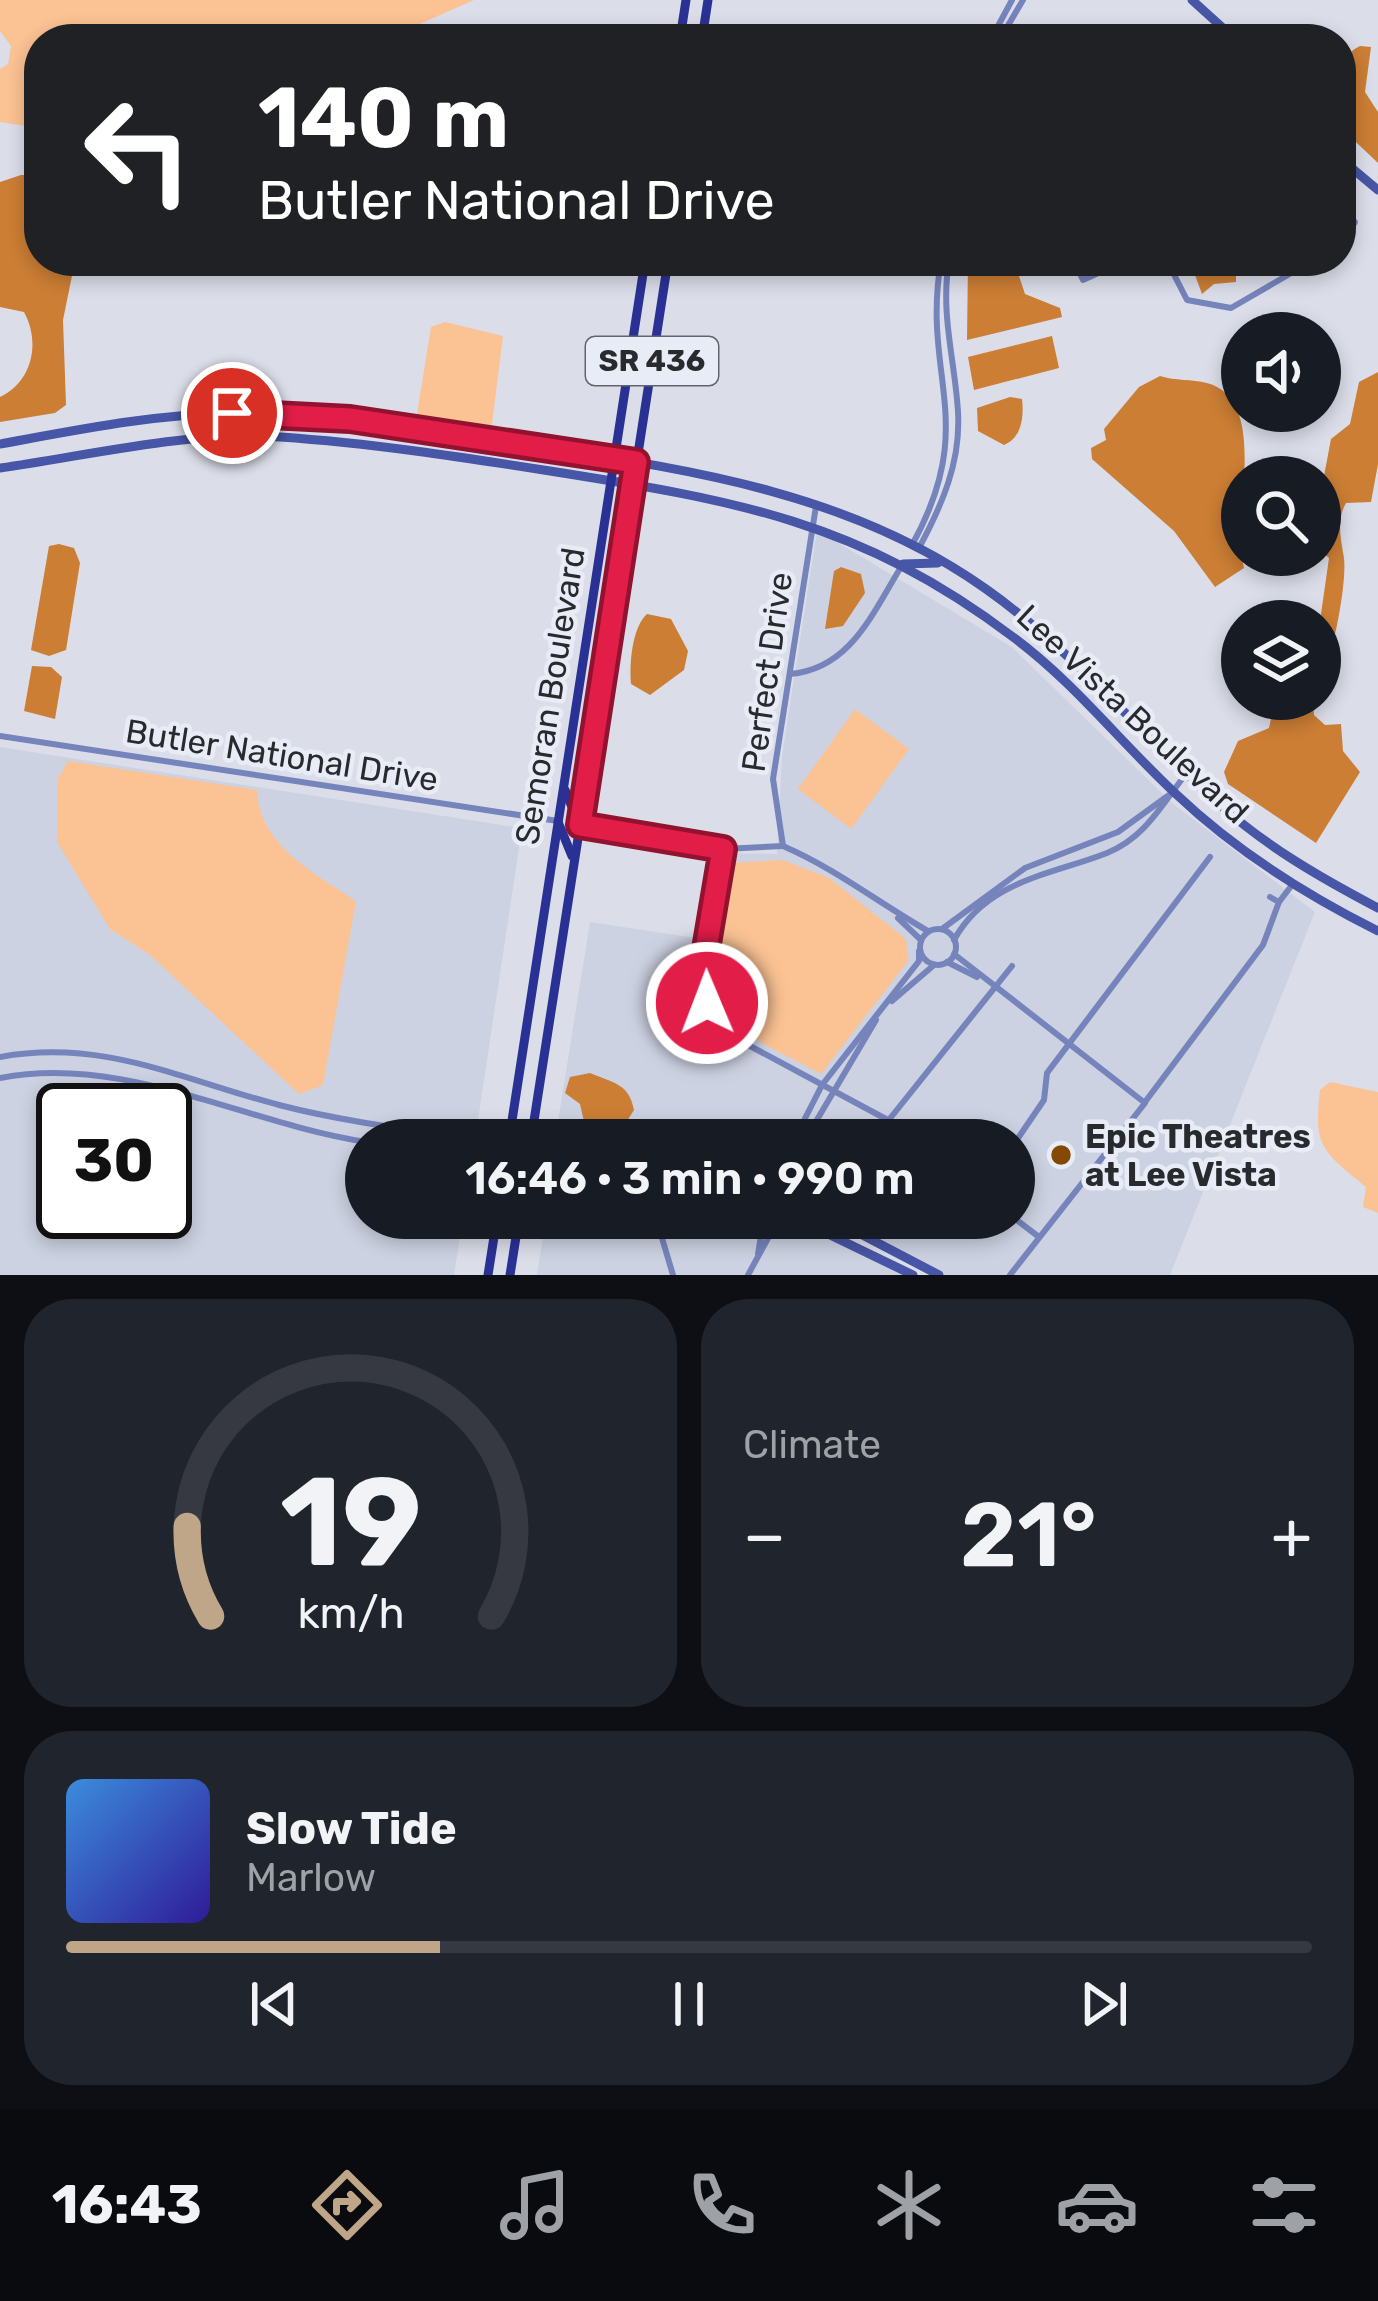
<!DOCTYPE html>
<html lang="en">
<head>
<meta charset="utf-8">
<style>
	body { margin:0; font-family:Rubik,sans-serif; background:#20242c; color:#f1f3f6; height:100vh; display:flex; flex-direction:column; font-size:45px; white-space:nowrap }
	* { box-sizing:border-box; margin:0 }
	p { font-size:39px; color:#9ea1a6 }
	.icon { flex:none; width:66px; height:66px; fill:none; stroke:currentColor; stroke-width:2; stroke-linecap:round; stroke-linejoin:round }
	.map { position:relative; height:1275px; overflow:hidden }
	.side { display:flex; flex-direction:column; gap:24px; padding:24px; background:#0d0f14; flex:1 }
	.side>* { flex:none }
	.banner { position:absolute; left:24px; top:24px; width:1332px; height:252px; border-radius:48px; box-shadow:0 6px 18px #0003; background:#202124; color:#fff; overflow:hidden }
	.tools { position:absolute; left:1221px; top:312px; display:grid; gap:24px }
	.tools a { display:grid; place-items:center; width:120px; height:120px; border-radius:50%; background:#171b24; box-shadow:0 6px 18px #0003; font-size:60px }
	.speed { position:absolute; left:36px; top:1083px; display:flex; gap:24px; font-size:60px; font-weight:700; text-align:center }
	.speed>* { display:grid; place-content:center; width:156px; height:156px; border-radius:50%; background:#171b24; box-shadow:0 6px 18px #0003; line-height:1 }
	.speed .limit { border:6px solid #111; border-radius:18px; background:#fff; color:#111 }
	.pin { position:absolute; display:grid; place-items:center; width:102px; height:102px; color:#fff; margin:-51px; border:6px solid #fff; border-radius:50%; box-shadow:0 3px 12px #0007 }
	.me { position:absolute; width:132px; margin:-66px; rotate:359deg; stroke-linejoin:round; filter:drop-shadow(0 0 9px #0008) }
	.turn { display:flex; align-items:center; gap:42px; height:252px; padding:0 36px; font-size:54px }
	.turn .icon { width:156px; height:156px; stroke-width:2.5 }
	.turn b { display:block; font-size:84px; line-height:102px }
	.big { font-size:90px; font-weight:600; line-height:1.1 }
	.side .card { flex:1; display:flex; flex-direction:column; justify-content:center; gap:18px; min-width:0; padding:0 42px; border-radius:48px; background:#20242c }
	.side .dial { align-items:center; gap:0 }
	.dial svg { height:312px; overflow:visible; fill:none; stroke:#363941; stroke-width:7; stroke-linecap:round; text-anchor:middle }
	.dial text { fill:#f1f3f6; stroke:none }
	.song { display:flex; align-items:center; gap:36px }
	.cover { width:144px; height:144px; border-radius:18px; background:linear-gradient(135deg,hsl(210 70% 55%),hsl(250 70% 35%)) }
	.played { height:12px; border-radius:6px; background:linear-gradient(90deg,#c0a688 30%,#363941 30%) }
	.keys { display:flex; justify-content:space-around; direction:ltr }
	.heat { display:flex; justify-content:space-between; align-items:center; font-size:66px; direction:ltr }
	.side .tiles { flex:1; display:grid; gap:24px; grid-template-columns:1fr 1fr }
	.card:last-child { grid-column:span 2 }
	.trip { position:absolute; left:345px; top:1119px; width:690px; height:120px; border-radius:60px; background:#171b24; box-shadow:0 6px 18px #0003; font-weight:600; line-height:120px; text-align:center }
	.dock { display:flex; height:192px; justify-content:space-around; align-items:center; background:#090b0e; color:#9ea1a6 }
	.dock .icon { width:84px; height:84px }
	.dock .on { color:#c0a688 }
	.dock b { font-size:54px; color:#f1f3f6 }
	.map>svg:first-child { display:block }
	.built { fill:#cdd2e2; fill-rule:evenodd }
	.green { fill:#fbc293 }
	.water { fill:#cc7e34 }
	.lines { fill:none; stroke-linecap:round; stroke-linejoin:round }
	.street { stroke:#7684bc; stroke-width:6 }
	.secondary { stroke:#4756a6; stroke-width:9 }
	.primary { stroke:#2a3195; stroke-width:9 }
	.route-casing { stroke:#92132f; stroke-width:30 }
	.route { stroke:#e11d48; stroke-width:21 }
	.poi-dot { fill:#844902; stroke:#e8ecf6; stroke-width:4.5 }
	.labels { text-anchor:middle; dominant-baseline:central; stroke-width:9; stroke-linejoin:round; paint-order:stroke }
	.shield { fill:#e8ecf6; stroke:#62646a; stroke-width:3 }
	.shield-label { font-size:30px; font-weight:bold; fill:#292a2e }
	.street-label { font-size:33px; fill:#292a2e; stroke:#e8ecf6 }
	.poi-label { font-size:33px; font-weight:bold; fill:#292a2e; stroke:#e8ecf6; text-anchor:start }
</style>
</head>
<body>
<div class="map">
<svg width="1378" height="1275" viewBox="0 0 1378 1275">
	<rect width="100%" height="100%" fill="#dbdee9"/>
	<g class="built">
		<path d="M817 530 1012 647 1172 803 1315 912 1170 1275H945L832 1218H1014V1140H555L590 922 709 940 725 853 777 854 782 756Z"/>
		<path d="M0 747 522 828 475 1140H366V1218H463L454 1275H0ZM63 1110H165V1212H63Z"/>
		<path d="M546 1218H783L905 1275H537Z"/>
	</g>
	<g class="green">
		<path d="M0 0H474L386 39H39V128L0 122V69L8 64 11 46 0 31Z"/>
		<path d="M445 322 503 336 492 424 485 430 425 421 417 414 431 327Z"/>
		<path d="M855 709 909 749 851 829 798 789Z"/>
		<path d="M68 761 257 790C259 846 315 873 356 901L323 1085 299 1094 150 955 110 929 57 842V780Z"/>
		<path d="M783 860 829 878 906 939 908 961 821 1074C780 1051 724 1033 712 984L727 863Z"/>
		<path d="M1330 1082 1378 1092V1213L1363 1207 1366 1187C1323 1151 1313 1148 1320 1090Z"/>
	</g>
	<g class="water">
		<path d="M1360 46 1371 47 1365 92 1378 112V163L1341 128C1341 100 1331 59 1360 46Z"/>
		<path d="M21 175H39V261H75L63 320 66 405 55 413 0 422V397C32 382 41 343 24 312L0 307V182Z"/>
		<path d="M968 261H1014L1025 294 1060 308 1062 317 967 340Z"/>
		<path d="M1203 261H1236V282L1214 284 1202 294 1195 275Z"/>
		<path d="M1052 336 1059 368 974 390 968 357Z"/>
		<path d="M1378 372V464L1371 502 1346 503C1336 520 1341 540 1344 558 1347 583 1333 658 1320 679V621L1329 558 1320 550V497L1331 439 1350 424 1359 382Z"/>
		<path d="M1160 376C1175 381 1192 379 1207 383 1272 401 1230 519 1244 568L1215 587 1174 531 1092 459 1091 448 1106 440 1104 429 1139 387Z"/>
		<path d="M1010 397 1022 399C1024 416 1022 438 1004 445L978 431 977 408Z"/>
		<path d="M59 544 74 548 80 563 66 650 49 656 31 650 49 546Z"/>
		<path d="M841 567 861 574 865 593 843 626 825 629 834 571Z"/>
		<path d="M647 614 671 619 688 651 684 670 650 695 631 684C629 665 632 627 647 614Z"/>
		<path d="M32 666 51 667 62 677 55 719 24 711Z"/>
		<path d="M1275 699H1313L1314 715 1325 725 1341 724 1343 751 1360 772 1316 843 1228 784 1224 772 1238 741 1269 728Z"/>
		<path d="M590 1073C613 1083 629 1083 634 1110L624 1126 596 1132 585 1126 580 1104 565 1093 570 1077Z"/>
	</g>
	<g class="lines">
		<g class="street">
			<path d="M991 39 1012 0"/>
			<path d="M1000 39 1023 0"/>
			<path d="M1151 39H1152"/>
			<path d="M1341 208 1355 222 1341 243"/>
			<path d="M1074 261 1083 280 1125 261"/>
			<path d="M1167 261 1187 300 1231 308 1312 261"/>
			<path d="M912 545C980 422 921 377 941 261"/>
			<path d="M919 548C942 505 961 462 958 412 955 360 940 314 949 261"/>
			<path d="M790 674C850 669 872 614 901 567"/>
			<path d="M0 736 558 821"/>
			<path d="M579 825 723 849 783 846"/>
			<path d="M783 846 773 779 816 506"/>
			<path d="M783 846C836 869 879 903 928 931"/>
			<path d="M723 849C709 916 681 987 737 1039L886 1119 914 1140"/>
			<path d="M1270 897 1279 902 1292 885"/>
			<path d="M898 918 921 940"/>
			<circle cx="938" cy="947" r="18"/>
			<path d="M942 929 1025 868 1118 832 1169 795"/>
			<path d="M954 940C987 880 1051 875 1107 853 1146 837 1162 804 1186 774"/>
			<path d="M954 954 1145 1103 1010 1275"/>
			<path d="M947 962 977 977"/>
			<path d="M892 1001 934 965"/>
			<path d="M0 1057C103 1038 183 1080 279 1105 345 1122 413 1130 480 1140"/>
			<path d="M0 1078C126 1054 243 1123 366 1142"/>
			<path d="M1145 1102 1263 945 1279 902"/>
			<path d="M888 1121 1012 966"/>
			<path d="M794 1140 822 1085 919 961V951"/>
			<path d="M805 1140 876 1020"/>
			<path d="M1014 1144 1044 1100 1047 1073 1210 857"/>
			<path d="M656 1218 673 1275"/>
			<path d="M1014 1218 1039 1237"/>
			<path d="M758 1254 764 1218"/>
			<path d="M748 1275 779 1218"/>
		</g>
		<g class="secondary">
			<path d="M1192 0 1235 39"/>
			<path d="M1341 159 1378 190"/>
			<path d="M0 444C77 430 155 414 234 413 331 413 427 429 523 444 685 469 848 491 986 589 1074 651 1139 733 1219 804 1267 847 1321 878 1378 908"/>
			<path d="M0 468C91 455 188 431 280 437 370 443 461 457 550 471 734 500 860 521 1013 637 1075 683 1120 742 1176 794 1236 851 1304 894 1378 931"/>
			<path d="M903 564 938 563"/>
			<path d="M795 1218 913 1275"/>
			<path d="M830 1218 939 1275"/>
		</g>
		<g class="primary">
			<path d="M680 39 686 0"/>
			<path d="M702 39 708 0"/>
			<path d="M565 790 579 824"/>
			<path d="M558 822 572 856"/>
			<path d="M509 1140 645 261"/>
			<path d="M531 1140 668 261"/>
			<path d="M488 1275 497 1218"/>
			<path d="M510 1275 519 1218"/>
		</g>
	</g>
	<g class="lines">
		<g class="route-casing">
			<path id="route" d="M232 413 350 419 636 462 580 825 723 849 704 961 707 1003"/>
		</g>
		<use href="#route" class="route"/>
	</g>
	<circle class="poi-dot" cx="1061" cy="1155" r="12"/>
	<g class="labels">
		<rect class="shield" x="586" y="337" width="132" height="48" rx="9"/>
		<g class="shield-label">
			<text x="652" y="361">SR 436</text>
		</g>
		<g class="street-label">
			<text transform="translate(767 672) rotate(-82)">Perfect Drive</text>
			<text transform="translate(550 696) rotate(-81)">Semoran Boulevard</text>
			<text transform="translate(1133 714) rotate(43)">Lee Vista Boulevard</text>
			<text transform="translate(282 755) rotate(9)">Butler National Drive</text>
		</g>
		<g class="poi-label">
			<text x="1085" y="1136">Epic Theatres<tspan x="1085" dy="38">at Lee Vista</tspan></text>
		</g>
	</g>
</svg>
<div class="tools">
<a><svg class="icon" aria-label="sound" viewBox="0 0 24 24"><path d="M4 9h4l5-4v14l-5-4H4zM17 9q2 3 0 6"/></svg></a>
<a><svg class="icon" aria-label="search" viewBox="0 0 24 24"><circle cx="10" cy="10" r="6"/><path d="M15 15l6 6"/></svg></a>
<a><svg class="icon" aria-label="layers" viewBox="0 0 24 24"><path d="M12 4l9 5-9 5-9-5zM3 14l9 5 9-5"/></svg></a>
</div>
<div class="speed"><div class="limit">30</div></div>
<div class="pin" style="left:232px;top:413px;background:#d93025"><svg class="icon" aria-label="arrive" viewBox="0 0 24 24"><path d="M6 21V4h12l-3 4 3 4H6"/></svg></div>
<svg class="me" style="left:707px;top:1003px" viewBox="-20 -20 40 40"><circle r="17" fill="#e11d48" stroke="#fff" stroke-width="3"/><path d="M0-11L8 9 0 5-8 9z" fill="#fff"/></svg>
<div class="trip">16:46 · 3 min · 990 m</div>
<div class="banner">
<div class="turn"><svg class="icon" aria-label="left" viewBox="0 0 24 24"><path d="M17 20v-9H6M10 6l-5 5 5 5"/></svg><div><b>140 m</b>Butler National Drive</div></div>
</div>
</div>
<section class="side">
<div class="tiles">
<div class="card dial"><svg viewBox="0 0 100 80">
<path d="M14 69A42 42 0 1 1 86 69"/>
<path d="M14 69A42 42 0 0 1 8 46" stroke="#c0a688"/>
<text x="50" y="56" font-size="32" font-weight="700">19</text>
<text x="50" y="72" font-size="11">km/h</text>
</svg></div>
<div class="card"><p>Climate</p>
<div class="heat"><a>−</a><b class="big">21°</b><a>+</a></div>
</div>
<div class="card">
<div class="song"><i class="cover"></i><div><b>Slow Tide</b><p>Marlow</p></div></div>
<div class="played"></div>
<div class="keys"><svg class="icon" aria-label="previous" viewBox="0 0 24 24"><path d="M18 5L8 12l10 7zM5 5v14"/></svg><svg class="icon" aria-label="pause" viewBox="0 0 24 24"><path d="M8 5v14M16 5v14"/></svg><svg class="icon" aria-label="next" viewBox="0 0 24 24"><path d="M6 5l10 7-10 7zM19 5v14"/></svg></div>
</div>
</div>
</section>
<nav class="dock">
<b>16:43</b>
<svg class="icon on" aria-label="directions" viewBox="0 0 24 24"><path d="M12 3l9 9-9 9-9-9zM9 14v-3h6M13 9l2 2-2 2"/></svg>
<svg class="icon" aria-label="music" viewBox="0 0 24 24"><path d="M9 18V5l10-2v13"/><circle cx="6" cy="18" r="3"/><circle cx="16" cy="16" r="3"/></svg>
<svg class="icon" aria-label="phone" viewBox="0 0 24 24"><path d="M5 4h4l2 5-3 2q2 4 5 5l2-3 5 2v4C11 20 4 13 5 4z"/></svg>
<svg class="icon" aria-label="climate" viewBox="0 0 24 24"><path d="M12 3v18M4 7l16 10M4 17L20 7"/></svg>
<svg class="icon" aria-label="car" viewBox="0 0 24 24"><path d="M5 17H2v-5l4-1 3-4h7l3 4 3 1v5h-3M9 17h6M6 11h13"/><circle cx="7" cy="17" r="2"/><circle cx="17" cy="17" r="2"/></svg>
<svg class="icon" aria-label="filters" viewBox="0 0 24 24"><path d="M4 7h16M4 17h16"/><circle cx="9" cy="7" r="2"/><circle cx="15" cy="17" r="2"/></svg>
</nav>
</body>
</html>
